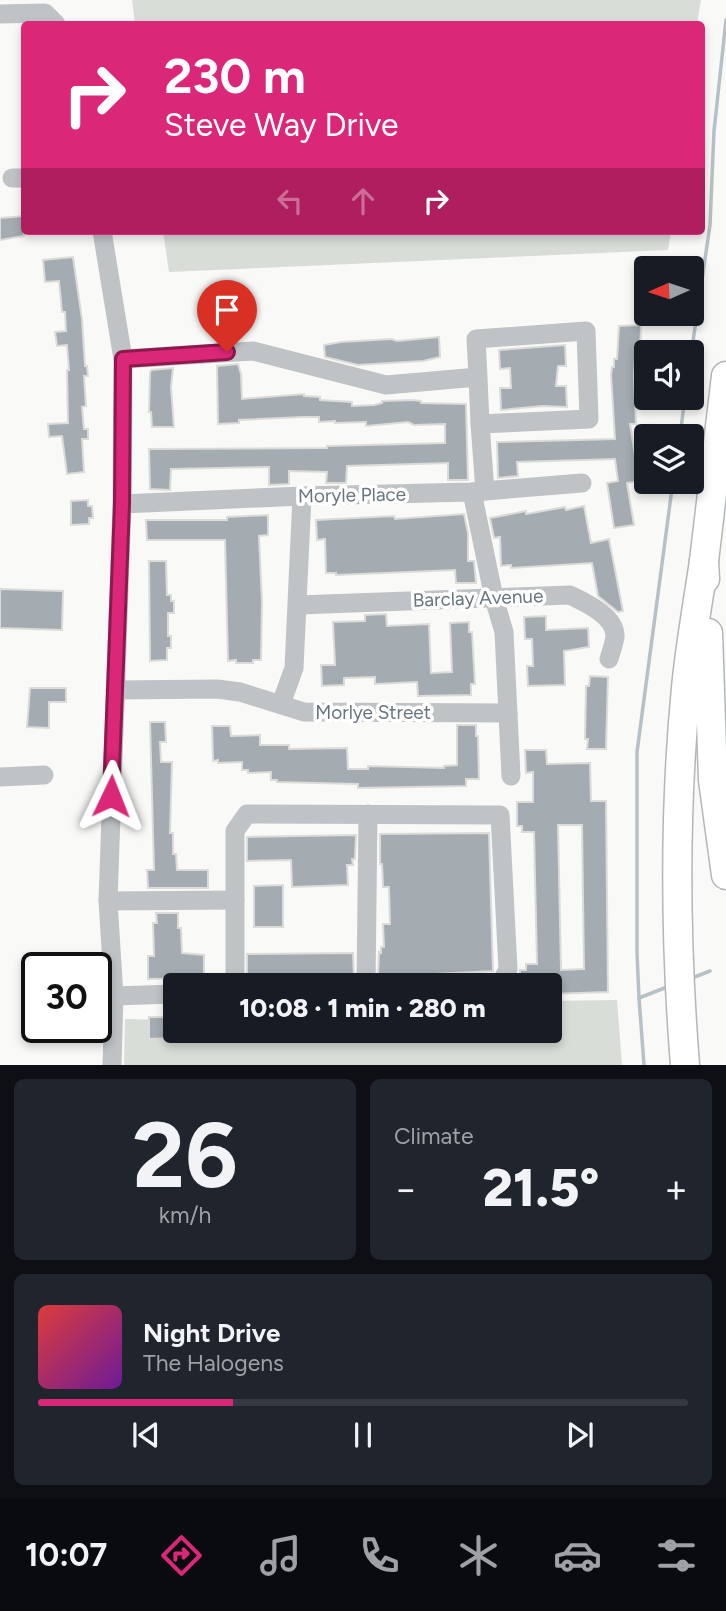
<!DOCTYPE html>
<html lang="en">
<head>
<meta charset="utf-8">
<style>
	body { margin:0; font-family:Figtree,sans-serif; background:#20242c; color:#f1f3f6; height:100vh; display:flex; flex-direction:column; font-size:26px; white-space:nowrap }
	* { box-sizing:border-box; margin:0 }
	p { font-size:23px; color:#9ea1a6 }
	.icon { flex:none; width:38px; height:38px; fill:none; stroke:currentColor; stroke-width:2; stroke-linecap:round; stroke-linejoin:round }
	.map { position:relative; height:1065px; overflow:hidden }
	.drawer { display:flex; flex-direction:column; gap:14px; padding:14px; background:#0d0f14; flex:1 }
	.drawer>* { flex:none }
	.guide { position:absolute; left:21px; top:21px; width:684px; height:214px; border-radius:7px; box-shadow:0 4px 10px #0003; background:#db2777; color:#fff; overflow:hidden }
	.needle { width:46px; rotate:267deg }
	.tools { position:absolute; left:634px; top:256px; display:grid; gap:14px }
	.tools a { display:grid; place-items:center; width:70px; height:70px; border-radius:7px; background:#171b24; box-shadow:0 4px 10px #0003; font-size:35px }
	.speed { position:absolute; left:21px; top:952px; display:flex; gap:14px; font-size:35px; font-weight:700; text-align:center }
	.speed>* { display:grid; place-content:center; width:91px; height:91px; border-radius:50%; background:#171b24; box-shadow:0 4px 10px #0003; line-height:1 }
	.speed .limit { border:4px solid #111; border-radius:10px; background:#fff; color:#111 }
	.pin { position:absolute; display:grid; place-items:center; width:60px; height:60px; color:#fff; margin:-72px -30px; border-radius:50% 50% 50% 0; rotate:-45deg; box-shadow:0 0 7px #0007 }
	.pin .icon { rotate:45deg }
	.me { position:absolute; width:77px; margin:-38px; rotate:2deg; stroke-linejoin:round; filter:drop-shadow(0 0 5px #0008) }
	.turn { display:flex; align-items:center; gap:24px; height:147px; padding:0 28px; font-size:32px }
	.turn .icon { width:91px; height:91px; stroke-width:2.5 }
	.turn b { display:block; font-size:49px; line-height:60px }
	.lanes { display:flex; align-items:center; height:66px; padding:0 28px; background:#0003; justify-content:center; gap:35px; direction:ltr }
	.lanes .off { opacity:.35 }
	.big { font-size:52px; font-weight:800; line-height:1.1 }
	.drawer .widget { flex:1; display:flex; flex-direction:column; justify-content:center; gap:10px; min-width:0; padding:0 24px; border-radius:10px; background:#20242c }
	.drawer .dial { align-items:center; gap:0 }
	.dial b { font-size:91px; line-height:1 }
	.song { display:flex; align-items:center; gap:21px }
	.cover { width:84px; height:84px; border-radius:10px; background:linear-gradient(135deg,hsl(0 70% 55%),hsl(280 70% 35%)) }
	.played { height:7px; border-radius:4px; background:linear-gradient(90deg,#db2777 30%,#363941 30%) }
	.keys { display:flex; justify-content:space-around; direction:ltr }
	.heat { display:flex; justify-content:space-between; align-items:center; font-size:38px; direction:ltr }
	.drawer .tiles { flex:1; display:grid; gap:14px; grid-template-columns:1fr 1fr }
	.widget:last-child { grid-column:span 2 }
	.trip { position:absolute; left:163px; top:973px; width:399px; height:70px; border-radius:7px; background:#171b24; box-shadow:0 4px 10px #0003; font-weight:800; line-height:70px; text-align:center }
	.tabs { display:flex; height:112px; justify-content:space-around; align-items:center; background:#090b0e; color:#9ea1a6 }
	.tabs .icon { width:49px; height:49px }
	.tabs .active { color:#db2777 }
	.tabs b { font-size:32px; color:#f1f3f6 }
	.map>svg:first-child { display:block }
	.green { fill:#d9ddd7 }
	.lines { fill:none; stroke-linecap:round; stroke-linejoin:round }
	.stream { stroke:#b7c1c5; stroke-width:3.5 }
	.building { fill:#a4acb1; stroke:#dbdbd9; stroke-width:2; fill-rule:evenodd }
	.highway-casing { stroke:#b3b6b9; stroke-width:31 }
	.minor { stroke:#bfc3c6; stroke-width:19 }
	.highway { stroke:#fff; stroke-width:28 }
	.route-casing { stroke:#8e194d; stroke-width:18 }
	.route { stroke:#db2777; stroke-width:12 }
	.labels { text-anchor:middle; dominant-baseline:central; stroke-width:7; stroke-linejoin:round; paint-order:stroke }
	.street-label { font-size:19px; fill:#67757e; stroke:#fff }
</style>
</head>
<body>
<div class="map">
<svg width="726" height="1065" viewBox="0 0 726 1065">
	<rect width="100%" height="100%" fill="#f9f9f7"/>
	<g class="green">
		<path d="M132 0H701L697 24H135Z"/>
		<path d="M163 231H671L668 250 169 272Z"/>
		<path d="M617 1000 622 1065H124L125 1019 175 1020V1031H550V1001Z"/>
	</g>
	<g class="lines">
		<g class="stream">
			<path d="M691 355 710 225 714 131 726 20"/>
			<path d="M680 436 685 397"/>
			<path d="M692 978 710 971"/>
			<path d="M667 987 639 998 637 953V752L673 481"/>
			<path d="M639 998 644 1065"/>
		</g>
	</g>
	<g class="building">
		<path d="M24 216V236L0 240V218Z"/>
		<path d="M73 257 82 319 85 366H87L88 376H84L86 406 82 407 84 429H88V439H82L84 472 67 474 62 436 49 437 48 424 68 423 67 370H69L67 345 57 346 55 332 66 331 65 312H62L59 281 45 282 43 260Z"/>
		<path d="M641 325 640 359H635L634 376 636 424H630L639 481 627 483 634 525 614 528 607 483 618 481 615 459 517 462 518 476 498 478 497 442 615 439 611 375 612 367H614V359H617L619 326Z"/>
		<path d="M439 337 440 357 423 361 358 365 325 357 324 345 341 342 391 339 397 341Z"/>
		<path d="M565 345 566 366H558L556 386H566L567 407 543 406 501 410 500 388H511L510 368 500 369 499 350Z"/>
		<path d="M238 364 241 374 242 399 304 394V396L320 397V400L352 402V406L374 405 382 403V401L414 400 421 401V403L466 404 468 480H448V463L347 466 346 483H326L327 472 289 471V484L269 485V467L171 469 170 490 150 489 149 449 327 448V446L445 443V424L414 425 408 422 366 426V422L335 423V421L319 422V417H303L239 420V423L218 424 217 366Z"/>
		<path d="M173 368 171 387 174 427H152L151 412H149L150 373 151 370Z"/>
		<path d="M88 500V506H92L93 518H89V524L71 525V501Z"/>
		<path d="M584 506 591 543 609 539 623 611 618 612 598 596 592 563 511 568V565L501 566 500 537 494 538 490 518 526 511V514L565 507 566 510Z"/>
		<path d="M464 514 468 533V561H474L476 583H456L455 570 336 575V573H326L325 539 317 540 316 520 394 516 395 519Z"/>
		<path d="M268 515V535L259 536 262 602 261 660H253V663H236V660L228 661 225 540H147L146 520H227V517Z"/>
		<path d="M149 561H166L167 595H171V601H174V613H168V636H171V648H167V660L150 661Z"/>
		<path d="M0 589 63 591 62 630 0 628Z"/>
		<path d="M386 614 387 626 429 624 431 673 452 672 450 623 469 622V632H472L475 684H471V695L418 696 417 682 375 684V677L344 678V685L322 686 321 665H335L333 622 365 621V615Z"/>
		<path d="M546 616V630L588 628 589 647 564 651 565 685 528 686 527 666H533L532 639H525L524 617Z"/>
		<path d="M590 676 608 677 606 749H587L588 739H585L586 686H589Z"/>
		<path d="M30 688H66V702H49V728L27 727Z"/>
		<path d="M150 722H165L166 742H160L161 762H172L170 833H173V854H176L177 870H208V888H148L147 870H154Z"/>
		<path d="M457 725H476V736H478L479 779H466V786L358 788V784L277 782V780H271V772L248 773V770H242V762L218 763V760L213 761 212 726H230L231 736 260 735V745H289V749L347 748 348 769H368V766L444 768V766L457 765Z"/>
		<path d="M525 750H546L547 764 590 763 591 801H606L608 992 550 994V985H519L520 970H526V964H537L534 832H522V826H517V802H533V772L526 773ZM558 825H582L584 969 561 970Z"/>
		<path d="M489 833 493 971 378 977 379 952 381 953V947H384L383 924H390L389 887H383L382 864H380V834Z"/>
		<path d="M356 835 355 859H352L353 865H347L348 885 292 887 291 860 247 861V837Z"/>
		<path d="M283 885V927H254V886Z"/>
		<path d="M156 913H178V928H181L182 953 204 955V978L148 979V956H154L153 923H157Z"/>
		<path d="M353 953 354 977 247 979V954Z"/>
		<path d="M149 1017H175V1038L149 1039Z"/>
		<path d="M182 1031H196L195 1040H181Z"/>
	</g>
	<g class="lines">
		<g class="highway-casing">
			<g id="highway">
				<path d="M705 579 704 561 726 376"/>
				<path d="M708 633 713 780 726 875"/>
				<path d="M685 1065C675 939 674 813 686 688 690 645 698 603 704 561"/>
			</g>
		</g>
		<g class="minor">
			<path d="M0 14 45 13 56 24"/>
			<path d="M12 178H24"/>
			<path d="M102 231 123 359 122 504 108 901 114 996 112 1065"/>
			<path d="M123 359 253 351 386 385 478 377 476 339 586 331 589 419 480 424 478 377"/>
			<path d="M480 424 485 491"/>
			<path d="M472 492 494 598 504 632 511 776"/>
			<path d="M122 504 302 496 472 492 582 483"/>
			<path d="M298 605 570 595C586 603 616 616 615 637 614 644 611 652 609 659"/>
			<path d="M115 690 217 689 240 692 304 712 508 713"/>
			<path d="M281 704 294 668 302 496"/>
			<path d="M0 777 44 775"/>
			<path d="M108 901 235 900"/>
			<path d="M235 985V831L247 814 500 815 508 969 501 983 438 985"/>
			<path d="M366 985 368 814"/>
			<path d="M114 996 175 994"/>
		</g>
		<use href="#highway" class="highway"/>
	</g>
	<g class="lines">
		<g class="route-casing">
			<path id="route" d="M111 796 122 504 123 359 227 352"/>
		</g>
		<use href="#route" class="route"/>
	</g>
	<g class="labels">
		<g class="street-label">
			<text transform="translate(352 495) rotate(-1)">Moryle Place</text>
			<text transform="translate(478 598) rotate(-2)">Barclay Avenue</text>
			<text x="373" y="712">Morlye Street</text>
		</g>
	</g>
</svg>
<div class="tools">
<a><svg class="needle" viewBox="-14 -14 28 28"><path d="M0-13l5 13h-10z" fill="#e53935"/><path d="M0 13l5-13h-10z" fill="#9ea1a6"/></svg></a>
<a><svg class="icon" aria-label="sound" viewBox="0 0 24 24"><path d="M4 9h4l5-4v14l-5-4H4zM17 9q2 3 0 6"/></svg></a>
<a><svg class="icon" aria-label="layers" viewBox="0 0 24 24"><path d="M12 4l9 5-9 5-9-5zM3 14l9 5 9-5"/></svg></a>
</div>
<div class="speed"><div class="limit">30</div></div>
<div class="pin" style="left:227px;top:352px;background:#d93025"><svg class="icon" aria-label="arrive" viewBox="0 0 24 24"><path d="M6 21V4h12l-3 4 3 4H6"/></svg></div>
<svg class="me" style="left:111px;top:796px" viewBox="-20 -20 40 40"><path d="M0-17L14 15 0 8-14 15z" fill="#db2777" stroke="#fff" stroke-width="4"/></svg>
<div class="trip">10:08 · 1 min · 280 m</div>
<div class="guide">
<div class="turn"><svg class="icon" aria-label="right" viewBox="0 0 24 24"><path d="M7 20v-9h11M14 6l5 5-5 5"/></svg><div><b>230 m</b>Steve Way Drive</div></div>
<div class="lanes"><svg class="icon off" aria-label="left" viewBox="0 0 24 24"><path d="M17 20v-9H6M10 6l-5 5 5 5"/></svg><svg class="icon off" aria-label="ahead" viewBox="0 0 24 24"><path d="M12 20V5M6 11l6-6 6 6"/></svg><svg class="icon" aria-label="right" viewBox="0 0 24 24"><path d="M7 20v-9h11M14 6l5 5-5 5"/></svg></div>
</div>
</div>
<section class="drawer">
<div class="tiles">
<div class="widget dial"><b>26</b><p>km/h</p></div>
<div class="widget"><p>Climate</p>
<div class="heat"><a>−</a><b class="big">21.5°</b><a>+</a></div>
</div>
<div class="widget">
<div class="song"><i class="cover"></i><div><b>Night Drive</b><p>The Halogens</p></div></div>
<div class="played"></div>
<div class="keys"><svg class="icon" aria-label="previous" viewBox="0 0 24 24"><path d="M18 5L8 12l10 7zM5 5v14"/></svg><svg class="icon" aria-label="pause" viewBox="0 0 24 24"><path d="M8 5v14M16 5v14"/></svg><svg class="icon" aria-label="next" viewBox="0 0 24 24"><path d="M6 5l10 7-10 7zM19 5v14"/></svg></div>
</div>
</div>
</section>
<nav class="tabs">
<b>10:07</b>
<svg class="icon active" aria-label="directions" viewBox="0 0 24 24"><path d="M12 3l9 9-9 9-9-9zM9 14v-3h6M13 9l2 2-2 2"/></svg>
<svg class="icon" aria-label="music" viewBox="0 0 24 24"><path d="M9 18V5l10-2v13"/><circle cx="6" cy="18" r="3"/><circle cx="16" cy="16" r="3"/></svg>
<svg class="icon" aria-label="phone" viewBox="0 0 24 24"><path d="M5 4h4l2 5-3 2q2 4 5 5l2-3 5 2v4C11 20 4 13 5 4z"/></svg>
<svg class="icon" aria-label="climate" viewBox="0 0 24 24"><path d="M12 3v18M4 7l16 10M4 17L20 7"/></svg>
<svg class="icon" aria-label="car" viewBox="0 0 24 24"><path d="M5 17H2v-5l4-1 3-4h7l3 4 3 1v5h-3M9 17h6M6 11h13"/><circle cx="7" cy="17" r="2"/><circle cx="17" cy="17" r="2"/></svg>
<svg class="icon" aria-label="filters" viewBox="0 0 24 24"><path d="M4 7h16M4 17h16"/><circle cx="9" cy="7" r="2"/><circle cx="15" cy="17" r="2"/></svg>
</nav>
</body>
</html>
